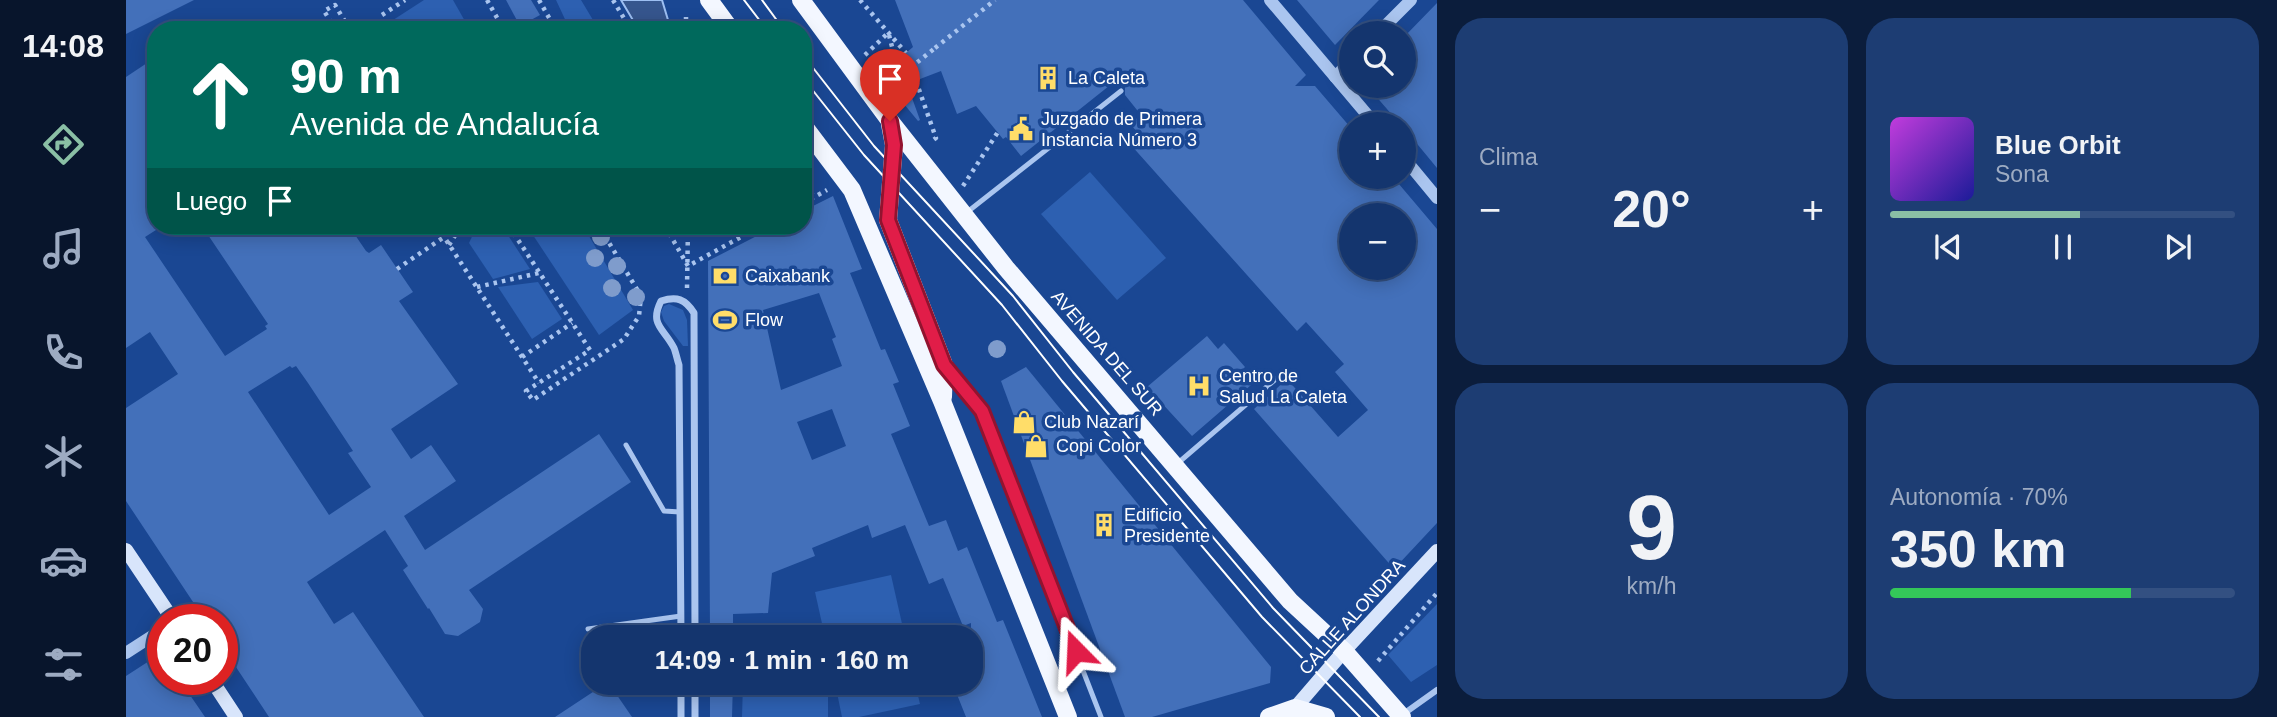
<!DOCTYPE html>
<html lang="es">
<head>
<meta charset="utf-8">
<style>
	body { margin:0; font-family:Arial,sans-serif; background:#1d3d73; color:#f1f3f6; height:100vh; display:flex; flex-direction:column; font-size:26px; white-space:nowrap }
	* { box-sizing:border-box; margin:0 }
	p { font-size:23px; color:#9dabc2 }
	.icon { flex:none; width:38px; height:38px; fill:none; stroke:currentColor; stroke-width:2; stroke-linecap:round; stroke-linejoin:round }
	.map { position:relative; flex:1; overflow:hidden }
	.details { display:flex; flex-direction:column; gap:18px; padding:18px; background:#0b1d3c; width:840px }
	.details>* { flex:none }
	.hud { position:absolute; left:21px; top:21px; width:665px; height:214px; border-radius:28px; box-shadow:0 4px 18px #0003,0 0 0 2px #335081; background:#00695c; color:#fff; overflow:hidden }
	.controls { position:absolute; left:1213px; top:21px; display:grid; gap:14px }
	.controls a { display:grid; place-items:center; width:77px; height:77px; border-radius:50%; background:#14356e; box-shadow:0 4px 18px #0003,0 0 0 2px #335081; font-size:35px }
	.speed { position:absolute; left:21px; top:604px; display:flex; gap:14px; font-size:35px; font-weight:700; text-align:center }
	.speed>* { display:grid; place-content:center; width:91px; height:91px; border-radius:50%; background:#14356e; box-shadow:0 4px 18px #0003,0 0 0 2px #335081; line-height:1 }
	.speed .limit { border:10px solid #d22; background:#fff; color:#111 }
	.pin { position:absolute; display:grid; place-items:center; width:60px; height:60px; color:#fff; margin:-72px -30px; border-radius:50% 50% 50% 0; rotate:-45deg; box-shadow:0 0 7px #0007 }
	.pin .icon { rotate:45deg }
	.me { position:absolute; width:77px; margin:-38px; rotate:339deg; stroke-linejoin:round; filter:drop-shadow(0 0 5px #0008) }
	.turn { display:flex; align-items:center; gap:24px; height:147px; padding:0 28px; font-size:32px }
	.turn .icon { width:91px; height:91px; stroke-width:2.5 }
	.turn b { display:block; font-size:49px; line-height:60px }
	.then { display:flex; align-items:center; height:66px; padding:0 28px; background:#0003; gap:14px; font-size:26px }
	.big { font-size:52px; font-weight:700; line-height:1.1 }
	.details .card { flex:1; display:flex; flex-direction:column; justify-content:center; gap:10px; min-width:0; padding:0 24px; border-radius:28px; background:#1d3d73 }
	.details .dial { align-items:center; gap:0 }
	.dial b { font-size:91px; line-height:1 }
	.song { display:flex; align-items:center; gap:21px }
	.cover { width:84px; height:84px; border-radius:10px; background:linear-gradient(135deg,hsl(290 70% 55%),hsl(240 70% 35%)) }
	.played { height:7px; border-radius:4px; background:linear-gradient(90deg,#8abfa5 55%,#335081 55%) }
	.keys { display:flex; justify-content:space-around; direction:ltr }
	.heat { display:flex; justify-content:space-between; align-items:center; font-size:38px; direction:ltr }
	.charge { height:10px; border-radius:5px; background:linear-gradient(90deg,#34c759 70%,#335081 0) }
	.details .tiles { flex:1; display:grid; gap:18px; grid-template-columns:repeat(2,1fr) }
	.trip { position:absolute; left:455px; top:625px; width:402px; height:70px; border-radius:28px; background:#14356e; box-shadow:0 4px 18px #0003,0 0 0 2px #335081; font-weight:700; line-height:70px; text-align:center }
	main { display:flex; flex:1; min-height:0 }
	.menu { display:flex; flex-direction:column; width:126px; justify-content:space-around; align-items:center; background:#08152c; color:#9dabc2 }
	.menu .icon { width:49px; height:49px }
	.menu .current { color:#8abfa5 }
	.menu b { font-size:32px; color:#f1f3f6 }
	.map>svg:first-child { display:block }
	.green { fill:#2d60b1 }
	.water { fill:#36568e; stroke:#9dbff2; stroke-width:2 }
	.building { fill:#4370ba; fill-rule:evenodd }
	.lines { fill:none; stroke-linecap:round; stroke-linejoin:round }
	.path { stroke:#aac5ef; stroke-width:4.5; stroke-dasharray:3.5 5; stroke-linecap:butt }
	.service { stroke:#aac5ef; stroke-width:5 }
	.pedestrian { stroke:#aac5ef; stroke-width:6 }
	.minor { stroke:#aac5ef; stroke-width:7 }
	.tertiary { stroke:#aac5ef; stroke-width:12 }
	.secondary { stroke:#d8e5fb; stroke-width:14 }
	.primary { stroke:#f3f7ff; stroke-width:18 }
	.tram { stroke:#fff; stroke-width:2 }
	.path-bridge { stroke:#aac5ef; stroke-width:4.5; stroke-dasharray:3.5 5; stroke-linecap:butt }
	.tree { fill:#7f9ccc }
	.route-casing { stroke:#92132f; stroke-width:18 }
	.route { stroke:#e11d48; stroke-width:12 }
	.labels { text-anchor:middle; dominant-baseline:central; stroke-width:7; stroke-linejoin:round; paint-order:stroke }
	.poi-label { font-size:18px; fill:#fff; stroke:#1a4793; text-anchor:start }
	.street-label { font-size:18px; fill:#fff; stroke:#1a4793 }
</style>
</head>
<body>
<main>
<nav class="menu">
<b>14:08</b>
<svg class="icon current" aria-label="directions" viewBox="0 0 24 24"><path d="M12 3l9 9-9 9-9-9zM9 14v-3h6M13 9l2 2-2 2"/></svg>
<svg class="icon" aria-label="music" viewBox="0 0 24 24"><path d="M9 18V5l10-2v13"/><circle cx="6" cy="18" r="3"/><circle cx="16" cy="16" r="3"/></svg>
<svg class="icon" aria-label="phone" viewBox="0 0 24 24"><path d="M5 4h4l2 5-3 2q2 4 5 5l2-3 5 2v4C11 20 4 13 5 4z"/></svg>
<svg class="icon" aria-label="climate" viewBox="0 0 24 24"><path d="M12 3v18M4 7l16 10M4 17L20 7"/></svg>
<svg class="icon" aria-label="car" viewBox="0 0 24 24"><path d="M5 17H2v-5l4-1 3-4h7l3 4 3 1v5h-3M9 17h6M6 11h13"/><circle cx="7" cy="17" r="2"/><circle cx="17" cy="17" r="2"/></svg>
<svg class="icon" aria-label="filters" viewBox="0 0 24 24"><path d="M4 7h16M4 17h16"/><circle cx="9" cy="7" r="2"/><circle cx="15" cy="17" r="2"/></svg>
</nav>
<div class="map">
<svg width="1311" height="717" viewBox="0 0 1311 717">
	<rect width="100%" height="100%" fill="#1a4793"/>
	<g class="green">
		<path d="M298 0H327L344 30H270L264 22Z"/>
		<path d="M430 0H455L467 20 479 26 481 30H444Z"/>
		<path d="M964 172 1040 258 991 300 915 214Z"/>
		<path d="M351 226H376L404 269 367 279 343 243Z"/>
		<path d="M401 226H457L507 310 473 335Z"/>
		<path d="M412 282 436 319 406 339 372 287Z"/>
		<path d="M543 304 557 310 561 320 562 346H557L538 321 535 312 538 306Z"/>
		<path d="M765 575 779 637H699L689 592Z"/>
		<path d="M1311 604V665L1285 682 1262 655Z"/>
		<path d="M617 625 693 628V637H617Z"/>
		<path d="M617 683H702V717H616Z"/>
		<path d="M709 683H789L794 704 733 717H716Z"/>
	</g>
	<path class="water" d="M495 0H536L545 30H516L508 22Z"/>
	<g class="building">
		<path d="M0 0H68L0 34Z"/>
		<path d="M380 0H405L414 15 394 26Z"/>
		<path d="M769 0H1117L1180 75 1169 86H1189L1225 128V177H1267L1311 229V523L1268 569 1128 409 1161 379 1212 437 1242 410 1209 372 1218 364 1180 322 1171 331 1004 144 1014 135 1004 124 1015 115 999 95V87H992L988 82 895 156 880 137 877 139 850 106 831 114 815 71 781 84 794 120 792 121 754 75 787 47ZM1225 215H1278V268H1225Z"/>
		<path d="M1171 0H1253L1209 45Z"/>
		<path d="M1311 3V168L1278 128V124H1274L1241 86H1278V37Z"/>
		<path d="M30 57V230L19 237 99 356 141 329 139 326 142 324 76 226H223L240 251 243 253 255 245 287 292 273 301 332 384 265 429 285 459 305 445 330 481 278 516 299 550 473 434 505 482 343 590 357 609 354 622 332 636 319 634 303 608 302 609 277 570 282 566 259 530 181 582 208 624 227 612 298 717H143L96 646V620H79L0 501V408L52 374 24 332 0 348V77ZM164 366 166 368 170 366 182 383 227 451 222 453 245 487 203 515 122 392Z"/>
		<path d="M707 196 736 269 724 273 755 350 759 349 773 382 767 384 784 426 765 434 803 526 820 520 832 551 841 547 871 622 877 620 916 717H840L826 682H845V623L837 626 817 578 803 584 779 525 746 538 742 525 686 548 689 556 646 573 642 613 607 614V637H584L582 261 650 226H677V211ZM693 293 710 337 706 339 716 366 655 390 637 310ZM706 409 720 446 686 460 671 422Z"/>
		<path d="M1081 336 1092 349 1098 343 1119 367 1114 372 1125 385 1066 436 1021 387Z"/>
		<path d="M900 367 1145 667 1144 683 1026 717H999L875 381Z"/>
		<path d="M37 652V679H53L79 717H0V676Z"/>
		<path d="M584 682H607L606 717H584Z"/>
		<path d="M484 685 506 717H429L476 686 478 689Z"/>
	</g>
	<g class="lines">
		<g class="path">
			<path d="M361 0 378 30"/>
			<path d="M413 0 430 30"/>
			<path d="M487 0 505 30"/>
			<path d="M734 0 780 53"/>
			<path d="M256 15 279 0"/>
			<path d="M560 17V30"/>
			<path d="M210 30 198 11 209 5 224 30"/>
			<path d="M763 35 774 78"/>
			<path d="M809 48 869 0"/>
			<path d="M739 55 762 33"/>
			<path d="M790 81 810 138 806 141"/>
			<path d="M764 88 778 73"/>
			<path d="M837 186 872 132"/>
			<path d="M677 198 688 191"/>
			<path d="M677 203 701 190"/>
			<path d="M311 226 413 383"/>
			<path d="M383 226 464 350 400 391 407 400 498 339 513 316 515 296 473 226"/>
			<path d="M539 226 562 266 635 226"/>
			<path d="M323 245 335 226"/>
			<path d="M271 269 318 237"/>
			<path d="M351 287 413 273"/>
			<path d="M561 288 562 226"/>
			<path d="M396 357 446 323"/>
			<path d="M1252 661 1311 593"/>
		</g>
		<g class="service">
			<path d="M840 213 995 91"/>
			<path d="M822 370 856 411 975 717"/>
			<path d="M500 445 538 511 554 512"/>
			<path d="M1052 463 1158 372"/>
			<path d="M462 629 555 616"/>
		</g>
		<path class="pedestrian" d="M1276 715 1311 690"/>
		<g class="minor">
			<path d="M555 637 553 365C551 359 550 353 548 348 538 328 523 325 535 301 551 296 559 299 568 313L569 637"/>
			<path d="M555 682V717"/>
			<path d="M569 682V717"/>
		</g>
		<g class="tertiary">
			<path d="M1144 0 1249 124"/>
			<path d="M1252 33 1285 0"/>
			<path d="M1209 77 1225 61"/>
			<path d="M1278 158 1311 198"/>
			<path d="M0 653 37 629"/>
		</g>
		<g class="secondary">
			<path d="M0 550 47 620"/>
			<path d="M85 679 110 717"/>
			<path d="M1169 708 1218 651 1311 551"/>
		</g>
		<g class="primary">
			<path d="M583 0 605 30"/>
			<path d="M675 0 764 121 880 268 1164 601 1218 651 1276 717"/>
			<path d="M764 124 768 145 762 220 818 365 817 397"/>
			<path d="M677 125 726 190 816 401 942 717"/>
			<path d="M1143 717 1169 708 1200 717"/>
		</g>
		<g class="tram">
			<path d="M618 0 641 30"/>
			<path d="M636 0 658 30"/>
			<path d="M677 55 748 146 887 296 947 372 1147 608 1253 717"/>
			<path d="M677 78 738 155 876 305 936 381 1136 617 1234 717"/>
		</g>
		<path class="path-bridge" d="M778 73 809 48"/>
	</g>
	<g class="tree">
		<circle cx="475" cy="237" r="9"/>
		<circle cx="469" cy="258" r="9"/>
		<circle cx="491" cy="266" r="9"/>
		<circle cx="486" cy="288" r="9"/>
		<circle cx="510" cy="297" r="9"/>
		<circle cx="871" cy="349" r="9"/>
	</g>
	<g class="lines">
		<g class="route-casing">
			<path id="route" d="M764 121 768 145 762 220 818 365 856 411 950 651"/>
		</g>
		<use href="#route" class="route"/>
	</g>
	<defs>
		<g id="building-bare" transform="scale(1.89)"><path d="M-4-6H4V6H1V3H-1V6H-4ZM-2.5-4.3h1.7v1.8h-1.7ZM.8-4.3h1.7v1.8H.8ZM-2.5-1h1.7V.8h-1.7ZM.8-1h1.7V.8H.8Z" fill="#ffdd69" stroke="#1a4793" stroke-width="2.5" paint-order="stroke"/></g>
		<g id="civic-bare" transform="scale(1.89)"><path d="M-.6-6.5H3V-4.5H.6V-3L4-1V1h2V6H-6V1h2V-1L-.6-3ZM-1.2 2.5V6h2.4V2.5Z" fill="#ffdd69" stroke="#1a4793" stroke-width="2.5" paint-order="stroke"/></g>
		<g id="bank-bare" transform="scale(1.89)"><path d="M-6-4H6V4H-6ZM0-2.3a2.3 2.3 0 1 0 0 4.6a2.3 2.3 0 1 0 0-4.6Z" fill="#ffdd69" stroke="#1a4793" stroke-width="2.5" paint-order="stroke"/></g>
		<g id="stadium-bare" transform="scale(1.89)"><path d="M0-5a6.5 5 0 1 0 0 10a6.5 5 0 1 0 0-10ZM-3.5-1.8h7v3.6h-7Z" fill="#ffdd69" stroke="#1a4793" stroke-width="2.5" paint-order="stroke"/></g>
		<g id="hospital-bare" transform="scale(1.89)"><path d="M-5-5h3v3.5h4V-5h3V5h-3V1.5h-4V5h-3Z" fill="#ffdd69" stroke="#1a4793" stroke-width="2.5" paint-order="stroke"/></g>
		<g id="shop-bare" transform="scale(1.89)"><path d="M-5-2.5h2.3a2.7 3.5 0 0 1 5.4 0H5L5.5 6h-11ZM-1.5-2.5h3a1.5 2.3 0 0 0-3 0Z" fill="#ffdd69" stroke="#1a4793" stroke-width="2.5" paint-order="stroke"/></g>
	</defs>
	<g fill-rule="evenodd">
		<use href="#building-bare" x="922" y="78"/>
		<use href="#civic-bare" x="895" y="129"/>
		<use href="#bank-bare" x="599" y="276"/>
		<use href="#stadium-bare" x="599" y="320"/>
		<use href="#hospital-bare" x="1073" y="386"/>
		<use href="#shop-bare" x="898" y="422"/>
		<use href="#shop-bare" x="910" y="446"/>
		<use href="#building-bare" x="978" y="525"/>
	</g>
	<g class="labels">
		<g class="poi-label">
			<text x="942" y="78">La Caleta</text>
			<text x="915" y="119">Juzgado de Primera<tspan x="915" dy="21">Instancia Número 3</tspan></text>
			<text x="619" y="276">Caixabank</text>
			<text x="619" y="320">Flow</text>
			<text x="1093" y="376">Centro de<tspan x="1093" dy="21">Salud La Caleta</tspan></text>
			<text x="918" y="422">Club Nazarí</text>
			<text x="930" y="446">Copi Color</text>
			<text x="998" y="515">Edificio<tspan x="998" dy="21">Presidente</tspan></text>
		</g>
		<g class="street-label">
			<text transform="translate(981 353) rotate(49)">AVENIDA DEL SUR</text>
			<text transform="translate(1226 617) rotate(-48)">CALLE ALONDRA</text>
		</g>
	</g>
</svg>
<div class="controls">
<a><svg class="icon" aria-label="search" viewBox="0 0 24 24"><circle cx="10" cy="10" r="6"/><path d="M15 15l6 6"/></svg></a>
<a>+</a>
<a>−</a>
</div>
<div class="speed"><div class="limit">20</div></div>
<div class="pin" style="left:764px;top:121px;background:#d93025"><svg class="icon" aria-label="arrive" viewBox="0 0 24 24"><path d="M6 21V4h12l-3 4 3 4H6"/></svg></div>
<svg class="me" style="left:950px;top:651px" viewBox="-20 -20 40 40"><path d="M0-17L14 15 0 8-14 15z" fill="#e11d48" stroke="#fff" stroke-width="4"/></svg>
<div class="trip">14:09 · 1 min · 160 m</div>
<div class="hud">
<div class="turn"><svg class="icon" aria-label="ahead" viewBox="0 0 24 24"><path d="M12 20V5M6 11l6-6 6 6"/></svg><div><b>90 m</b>Avenida de Andalucía</div></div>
<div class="then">Luego<svg class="icon" aria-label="arrive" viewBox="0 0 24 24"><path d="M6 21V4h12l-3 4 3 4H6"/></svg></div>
</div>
</div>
<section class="details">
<div class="tiles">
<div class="card"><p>Clima</p>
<div class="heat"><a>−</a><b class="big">20°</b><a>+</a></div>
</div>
<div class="card">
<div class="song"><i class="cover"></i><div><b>Blue Orbit</b><p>Sona</p></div></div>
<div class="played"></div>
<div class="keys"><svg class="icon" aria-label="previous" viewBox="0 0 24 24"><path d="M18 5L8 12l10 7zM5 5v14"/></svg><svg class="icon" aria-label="pause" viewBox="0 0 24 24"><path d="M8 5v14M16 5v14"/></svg><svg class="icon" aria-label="next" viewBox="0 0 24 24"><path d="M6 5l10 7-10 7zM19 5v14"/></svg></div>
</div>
<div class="card dial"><b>9</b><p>km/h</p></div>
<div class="card"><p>Autonomía · 70%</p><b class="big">350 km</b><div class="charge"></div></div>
</div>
</section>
</main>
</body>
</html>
